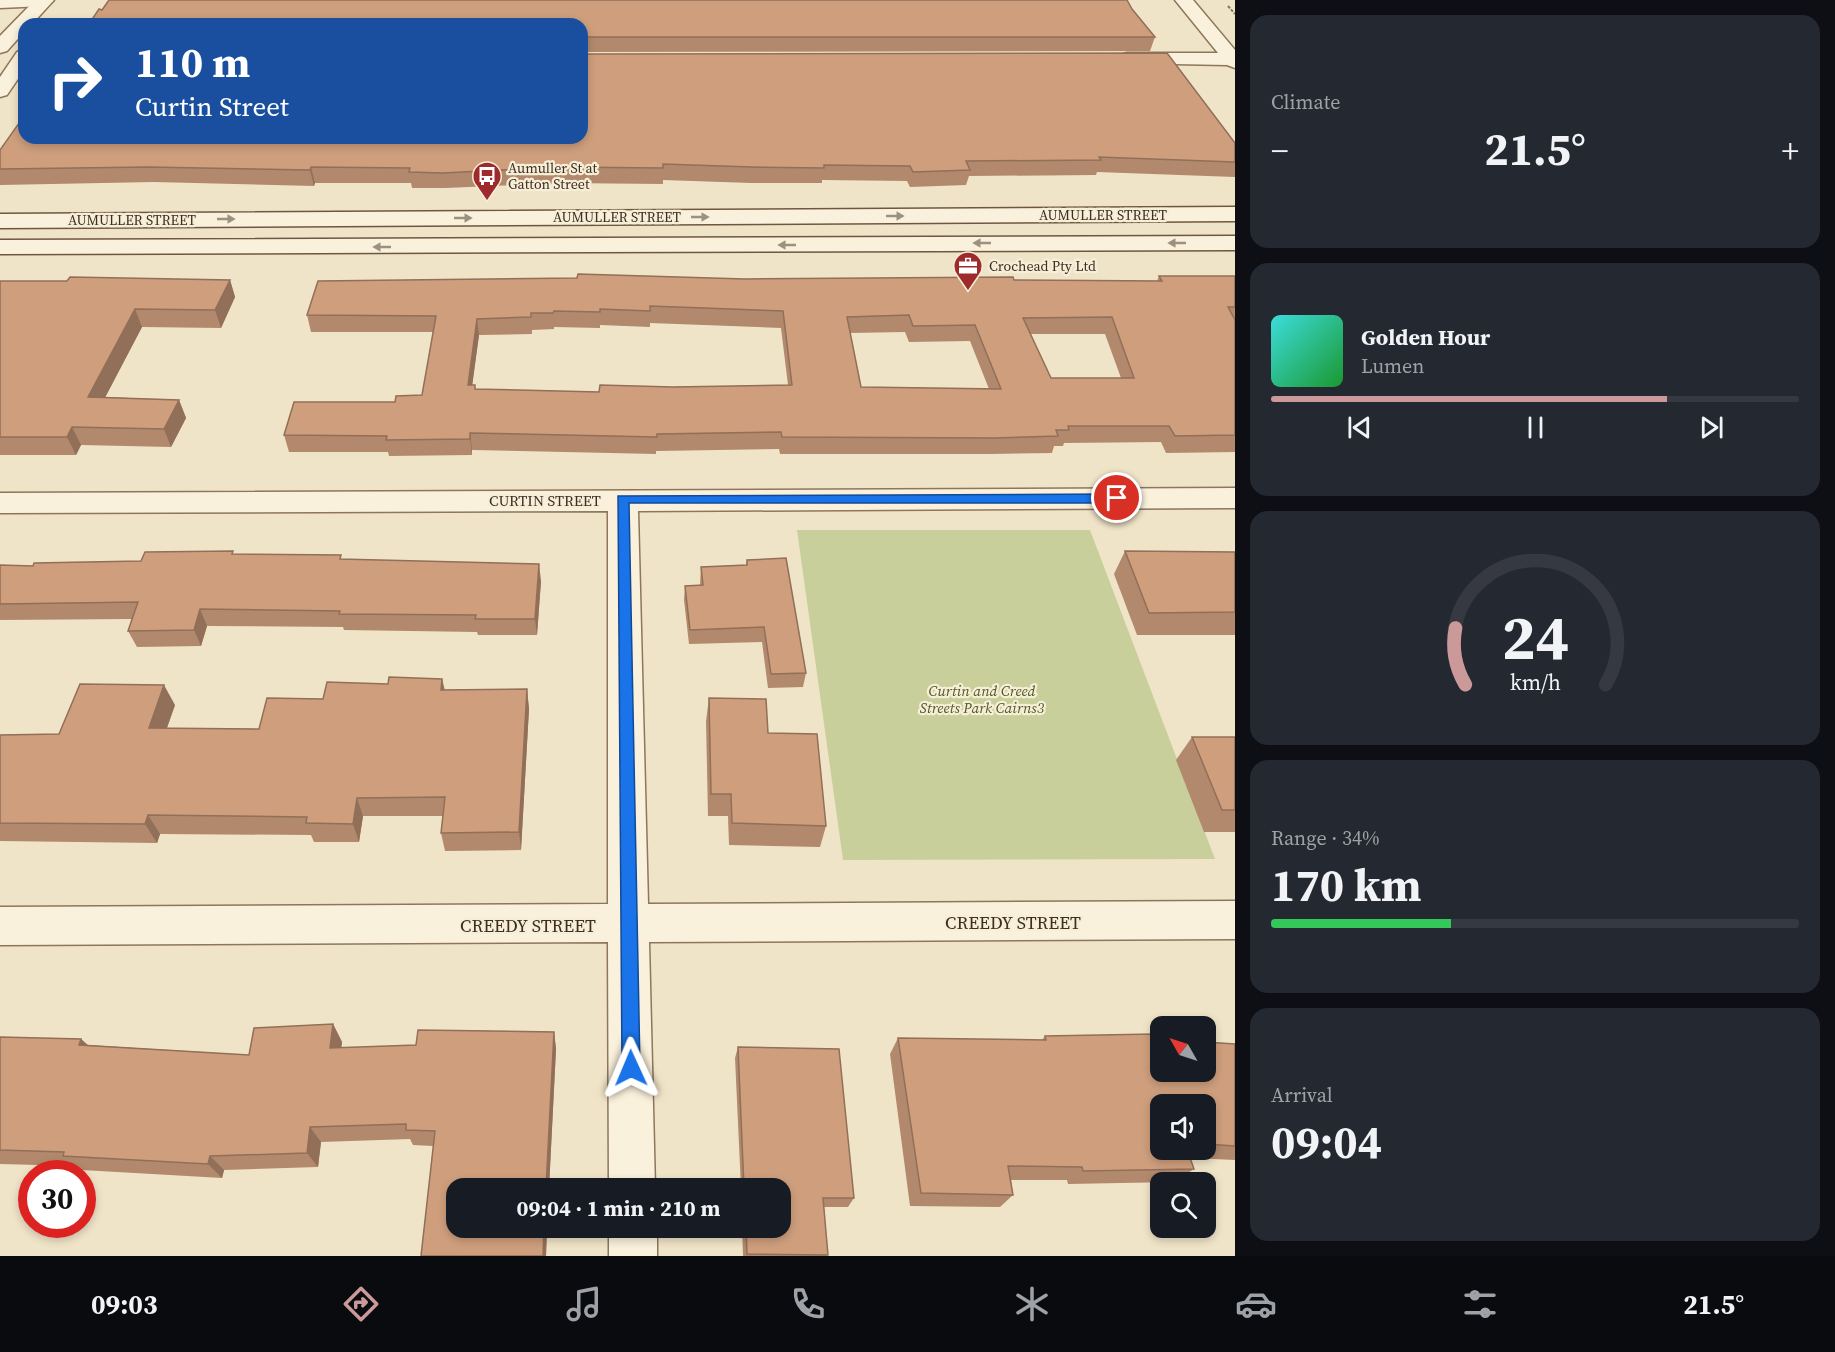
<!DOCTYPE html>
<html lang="en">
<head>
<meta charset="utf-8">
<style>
	body { margin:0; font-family:"Source Serif 4",serif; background:#242831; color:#f1f3f6; height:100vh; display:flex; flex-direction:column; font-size:22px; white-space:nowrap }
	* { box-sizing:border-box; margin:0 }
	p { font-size:20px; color:#9ea1a6 }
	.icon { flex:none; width:33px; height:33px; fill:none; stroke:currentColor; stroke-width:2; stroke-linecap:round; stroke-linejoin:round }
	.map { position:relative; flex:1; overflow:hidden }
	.drawer { display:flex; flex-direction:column; gap:15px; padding:15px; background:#0d0f14; width:600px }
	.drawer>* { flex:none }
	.hud { position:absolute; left:18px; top:18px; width:570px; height:126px; border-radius:18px; box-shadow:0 3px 9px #0003; background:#1a4fa0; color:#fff; overflow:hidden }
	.needle { width:39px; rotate:309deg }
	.fabs { position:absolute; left:1150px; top:1016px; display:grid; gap:12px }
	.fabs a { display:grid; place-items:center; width:66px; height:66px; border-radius:12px; background:#171b24; box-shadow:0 3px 9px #0003; font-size:30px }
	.speed { position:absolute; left:18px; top:1160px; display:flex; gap:12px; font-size:30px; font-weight:700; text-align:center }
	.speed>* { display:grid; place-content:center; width:78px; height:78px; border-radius:50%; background:#171b24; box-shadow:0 3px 9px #0003; line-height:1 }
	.speed .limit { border:9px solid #d22; background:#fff; color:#111 }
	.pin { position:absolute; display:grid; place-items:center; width:51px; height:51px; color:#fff; margin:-26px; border:3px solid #fff; border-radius:50%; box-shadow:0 2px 6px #0007 }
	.me { position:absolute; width:66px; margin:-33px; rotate:359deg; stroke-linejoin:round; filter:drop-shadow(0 0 4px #0008) }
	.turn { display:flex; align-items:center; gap:21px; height:126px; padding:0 18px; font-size:27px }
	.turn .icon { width:78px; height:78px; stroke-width:2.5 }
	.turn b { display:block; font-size:42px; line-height:51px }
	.big { font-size:45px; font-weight:700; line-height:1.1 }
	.drawer .widget { flex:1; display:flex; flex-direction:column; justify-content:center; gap:9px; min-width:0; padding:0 21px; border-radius:18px; background:#242831 }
	.drawer .dial { align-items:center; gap:0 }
	.dial svg { height:156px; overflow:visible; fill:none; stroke:#363941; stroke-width:7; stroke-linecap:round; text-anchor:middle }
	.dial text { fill:#f1f3f6; stroke:none }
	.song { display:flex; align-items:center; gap:18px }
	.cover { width:72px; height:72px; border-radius:9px; background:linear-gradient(135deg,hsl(180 70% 55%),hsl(130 70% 35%)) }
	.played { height:6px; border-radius:3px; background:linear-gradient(90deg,#cc999b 75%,#363941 75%) }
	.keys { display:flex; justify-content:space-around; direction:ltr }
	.heat { display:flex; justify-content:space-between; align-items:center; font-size:33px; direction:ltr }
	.charge { height:9px; border-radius:4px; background:linear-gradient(90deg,#34c759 34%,#363941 0) }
	.trip { position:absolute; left:446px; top:1178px; width:345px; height:60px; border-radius:18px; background:#171b24; box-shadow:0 3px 9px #0003; font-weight:700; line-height:60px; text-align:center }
	.tab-bar { display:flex; height:96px; justify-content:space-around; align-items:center; background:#090b0e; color:#9ea1a6 }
	.tab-bar .icon { width:42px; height:42px }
	.tab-bar .active { color:#cc999b }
	.tab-bar b { font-size:27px; color:#f1f3f6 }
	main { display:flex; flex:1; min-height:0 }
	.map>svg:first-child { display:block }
	.green { fill:#c9cf9b }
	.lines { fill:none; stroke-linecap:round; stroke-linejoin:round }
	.minor-casing { stroke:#8d765c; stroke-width:3 }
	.tertiary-casing { stroke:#8d765c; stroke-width:3 }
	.secondary-casing { stroke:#6f573f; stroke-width:3 }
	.path { stroke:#8d765c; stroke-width:2; stroke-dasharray:3 1.5; stroke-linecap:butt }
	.minor { fill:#faf1dc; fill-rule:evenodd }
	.tertiary { fill:#faf1dc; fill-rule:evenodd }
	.secondary { fill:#faf1dc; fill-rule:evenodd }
	.wall { fill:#b2896c; fill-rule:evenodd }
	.shaded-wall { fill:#916f58 }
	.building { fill:#cf9f7d; stroke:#916f58; stroke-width:1.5; fill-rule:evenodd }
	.oneway { fill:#9c907e }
	.route { fill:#1a73e8; stroke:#114b97; stroke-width:1.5 }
	.labels { text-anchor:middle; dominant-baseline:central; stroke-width:4.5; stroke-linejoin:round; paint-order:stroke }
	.far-poi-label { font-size:14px; fill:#3d2e20; stroke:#f7eed8; text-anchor:start }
	.far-street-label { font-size:14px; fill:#3d2e20; stroke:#f7eed8 }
	.street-label { font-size:15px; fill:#3d2e20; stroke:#f7eed8 }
	.park-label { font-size:15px; font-style:italic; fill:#4d5a26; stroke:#f7eed8 }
	.near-street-label { font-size:18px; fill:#3d2e20; stroke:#f7eed8 }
</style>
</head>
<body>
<main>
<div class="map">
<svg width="1235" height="1256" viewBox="0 0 1235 1256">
	<rect width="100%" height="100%" fill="#f0e4c8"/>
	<path class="green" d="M797 530H1090L1215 859 843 860Z"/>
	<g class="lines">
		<g class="minor-casing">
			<g id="minor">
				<path d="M0 0H52L53 1 44 6 0 8Z"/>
				<path d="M1175 0H1193L1235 50V68L1227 65 1120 63 1118 59 1120 55 1127 53H1218Z"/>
				<path d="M1235 488V508L638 511 648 904 1235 901V939L649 942 655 1188H609L608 942 0 945V907L608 904V511L0 513V493Z"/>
				<rect x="609" y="1227" width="48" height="29"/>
			</g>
		</g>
		<g class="tertiary-casing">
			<g id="tertiary">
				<path d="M35 0H54L32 24H24V32L7 51 0 53V36Z"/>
				<path d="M24 50V70L7 95 0 97V77L17 52Z"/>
			</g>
		</g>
		<g class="secondary-casing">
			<g id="secondary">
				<path d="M1235 207V221L0 228V214Z"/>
				<path d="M1235 236V250L0 254V240Z"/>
			</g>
		</g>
		<path class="path" d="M1228 6 1235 14"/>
		<use href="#minor" class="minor"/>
		<use href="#tertiary" class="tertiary"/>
		<use href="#secondary" class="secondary"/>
	</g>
	<g class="wall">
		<path d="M1132 9 1155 37 1150 51 582 52V24Z"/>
		<path d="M1235 143V177L1097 172 1096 175 969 176 966 185 910 187 907 181 822 180V183H751L663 180V184L561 183 445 188H412L411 183H315L314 186 154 182 0 185V150Z"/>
		<path d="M1159 276H1235V452L1166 453 1161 442 1064 443 1063 446H1054L1052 453 990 454H780L779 449 656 451V454L472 450V455L389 456 388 452H289L284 435 395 402 422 395 433 332H311L307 315 745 279 1157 281ZM650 323 781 328 788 385 673 387 599 392 476 389 472 385 479 335 532 334V330L554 329V327L600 328V325L650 327ZM905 332 909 342 970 341 989 389 861 387 850 333ZM1030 334H1105L1121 378H1051Z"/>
		<path d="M230 280 235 297 221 328 142 327 105 397 179 400 186 418 171 447 81 445 76 455H0V281H67Z"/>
		<path d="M1125 551 1235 552V635H1137L1114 574Z"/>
		<path d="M234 554 342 559 541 581 537 635H478L477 632 344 630 343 627 207 626 201 646 137 647 128 631 132 619 0 620V565L33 566 141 561Z"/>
		<path d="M747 560 806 673 803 687 768 688 762 642 689 644 684 600 685 586 700 585 701 567 746 565Z"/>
		<path d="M442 679 445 690 527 689 529 709 521 850 445 851 441 833 443 816H363L359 842H314L311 835 160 834 157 843 0 841V735L59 734 175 705 167 728 259 729 323 699 388 684Z"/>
		<path d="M709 698 768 733 826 826 820 847 729 845 728 816H708L706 721Z"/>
		<path d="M1192 737H1235V832H1204L1176 760Z"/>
		<path d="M333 1024 342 1042 341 1048 416 1045 418 1030 554 1032 556 1049 549 1188H456V1227H547L546 1256H421L433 1146 413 1145 410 1139 321 1142 318 1167 224 1170 222 1178 82 1170 76 1166 0 1164V1037L81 1039 88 1045 249 1055 254 1028Z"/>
		<path d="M1045 1036 1157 1039 1235 1044V1160L1190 1158 1194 1169 1174 1182 1068 1184 1067 1180H1011L1013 1195 1000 1207 910 1206 890 1054 898 1038 1042 1040ZM1206 1104V1149H1161Z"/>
		<path d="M738 1047 854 1198 848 1207H824L827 1256H743L742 1227H780V1188H741L735 1058Z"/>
	</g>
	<g class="shaded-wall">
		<path d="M311 167 315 183 314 186 310 170Z"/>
		<path d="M230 280 235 297 221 328 215 310Z"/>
		<path d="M135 309 142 327 96 415 88 397Z"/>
		<path d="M477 319 479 335 470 402 468 385Z"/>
		<path d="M179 400 186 418 171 447 164 429Z"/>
		<path d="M72 427 81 445 76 455 67 437Z"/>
		<path d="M470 433 472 450V455L470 439Z"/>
		<path d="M539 564 541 581 537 635 535 619Z"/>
		<path d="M200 609 207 626 201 646 194 630Z"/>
		<path d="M442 679 446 699 441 690Z"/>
		<path d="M164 685 175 705 160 747 149 728Z"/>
		<path d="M527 689 529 709 521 850 519 832Z"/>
		<path d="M357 798 363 816 359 842 353 824Z"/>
		<path d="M148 815 160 834 157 843 145 824Z"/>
		<path d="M333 1024 342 1042 339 1065 330 1048Z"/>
		<path d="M554 1032 556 1049 549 1188H546Z"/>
		<path d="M81 1039 99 1056 79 1045Z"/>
		<path d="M310 1127 321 1142 318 1167 307 1153Z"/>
		<path d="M210 1156 224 1170 222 1178 208 1164Z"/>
		<path d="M544 1227H547L546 1256H543Z"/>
	</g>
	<g class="building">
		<path d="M109 0H1127L1132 9 1155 37H582V24H89L99 9 102 10Z"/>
		<path d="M1167 53 1235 143V162L1099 157 1101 160 966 161 970 170 913 172 910 166 824 165V168L752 167 663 164V168L560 167 443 173 409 172 410 168 311 167 310 170 148 167 0 169V150L24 116V138H582V54Z"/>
		<path d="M578 274 745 279 1013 277 1014 280 1162 281 1159 276H1235V307H1228L1235 320V435L1175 436 1169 426H1068L1069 430H1056L1058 436 995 438 782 437 781 432 657 434V437L470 433V439L386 440 387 436 284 435 294 402H395L396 396 422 395 436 316 307 315 318 281 577 278ZM650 306 783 311 792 385 673 387 600 385 599 392 475 389V385H468L477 319 531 317V313H553L554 311 600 312V309L650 311ZM909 315 913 326 975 325 1001 389 861 387 847 317ZM1112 317 1134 378H1051L1023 318Z"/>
		<path d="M70 277 230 280 215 310 135 309 88 397 179 400 164 429 72 427 67 437H0V281H67Z"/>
		<path d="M233 551 232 554 341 555 340 559 539 564 535 619H475L476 615 339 614 340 611 200 609 194 630 128 631 138 602 0 604V565L33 566 34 563 141 561 145 552Z"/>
		<path d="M1125 551 1235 552V612L1149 613Z"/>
		<path d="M786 558 806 673 771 674 764 627 690 630 685 586 703 585 701 567 747 565V560Z"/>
		<path d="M389 677 442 679 441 690 527 689 519 832 441 833 445 797 357 798 353 824 306 823 307 817 148 815 145 824 0 823V735L59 734 80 684 164 685 149 728 259 729 267 698 323 699 327 682 388 684Z"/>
		<path d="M709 698 766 699 768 733 817 734 826 826 732 823 731 794H711Z"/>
		<path d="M1192 737H1235V810H1222Z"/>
		<path d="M333 1024 330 1048 416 1045 418 1030 554 1032 546 1188H456V1227H544L543 1256H421L435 1131 406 1130V1124L310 1127 307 1153 210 1156 208 1164 63 1156 64 1152 0 1150V1037L81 1039 79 1045 249 1055 254 1028Z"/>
		<path d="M1155 1034 1157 1039H1161V1071H1206V1042L1235 1044V1146L1206 1144V1104H1161V1149H1187L1194 1169 1083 1171 1082 1167 1008 1166 1013 1195 921 1193 898 1038 1046 1040 1045 1036Z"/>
		<path d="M738 1047 839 1049 854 1198H823L828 1255 747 1254 746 1227H780V1188H744Z"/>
	</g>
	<defs><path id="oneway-solid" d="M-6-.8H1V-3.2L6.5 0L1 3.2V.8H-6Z" transform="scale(1.5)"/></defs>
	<g class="oneway">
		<use href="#oneway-solid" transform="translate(895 216)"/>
		<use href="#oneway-solid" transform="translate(700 217)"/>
		<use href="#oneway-solid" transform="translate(463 218)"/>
		<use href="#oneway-solid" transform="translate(226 219)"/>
		<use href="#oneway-solid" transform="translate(982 243) rotate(180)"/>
		<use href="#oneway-solid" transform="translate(1177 243) rotate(180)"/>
		<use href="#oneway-solid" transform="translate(787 245) rotate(180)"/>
		<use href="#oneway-solid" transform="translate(382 247) rotate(180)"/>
	</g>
	<path class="route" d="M1117 494 1123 498 1117 503H629L640 1068 637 1075 631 1077 624 1075 622 1068 618 496Z"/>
	<defs>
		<g id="bus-pin" transform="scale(1.5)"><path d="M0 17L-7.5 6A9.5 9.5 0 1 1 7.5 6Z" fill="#9e2a2b" stroke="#f7eed8"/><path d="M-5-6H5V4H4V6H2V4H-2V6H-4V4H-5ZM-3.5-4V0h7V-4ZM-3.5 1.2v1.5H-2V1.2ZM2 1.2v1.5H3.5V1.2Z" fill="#fff"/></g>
		<g id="office-pin" transform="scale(1.5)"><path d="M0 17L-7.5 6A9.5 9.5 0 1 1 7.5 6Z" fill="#9e2a2b" stroke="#f7eed8"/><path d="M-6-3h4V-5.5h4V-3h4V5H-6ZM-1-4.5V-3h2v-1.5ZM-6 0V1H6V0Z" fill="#fff"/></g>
	</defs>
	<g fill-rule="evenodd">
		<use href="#bus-pin" x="487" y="176"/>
		<use href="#office-pin" x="968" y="266"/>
	</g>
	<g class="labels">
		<g class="far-poi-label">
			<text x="508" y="168">Aumuller St at<tspan x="508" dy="16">Gatton Street</tspan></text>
			<text x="989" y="266">Crochead Pty Ltd</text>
		</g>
		<g class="far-street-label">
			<text x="1103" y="215">AUMULLER STREET</text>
			<text x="617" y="217">AUMULLER STREET</text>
			<text x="132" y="220">AUMULLER STREET</text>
		</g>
		<g class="street-label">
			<text x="545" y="500">CURTIN STREET</text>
		</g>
		<g class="park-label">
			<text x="982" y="690">Curtin and Creed<tspan x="982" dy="17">Streets Park Cairns3</tspan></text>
		</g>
		<g class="near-street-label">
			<text x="1013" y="922">CREEDY STREET</text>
			<text x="528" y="925">CREEDY STREET</text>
		</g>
	</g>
</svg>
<div class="fabs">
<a><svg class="needle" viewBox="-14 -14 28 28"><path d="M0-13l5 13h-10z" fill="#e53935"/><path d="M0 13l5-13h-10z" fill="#9ea1a6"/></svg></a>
<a><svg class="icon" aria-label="sound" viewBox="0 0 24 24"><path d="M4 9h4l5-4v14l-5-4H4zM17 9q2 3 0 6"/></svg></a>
<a><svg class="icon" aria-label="search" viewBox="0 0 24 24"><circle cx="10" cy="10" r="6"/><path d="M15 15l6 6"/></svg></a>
</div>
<div class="speed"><div class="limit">30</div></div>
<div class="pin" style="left:1117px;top:498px;background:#d93025"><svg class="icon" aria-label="arrive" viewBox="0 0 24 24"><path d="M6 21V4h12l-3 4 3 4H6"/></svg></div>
<svg class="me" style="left:631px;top:1068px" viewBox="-20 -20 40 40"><path d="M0-17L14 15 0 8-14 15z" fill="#1a73e8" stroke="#fff" stroke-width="4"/></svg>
<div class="trip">09:04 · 1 min · 210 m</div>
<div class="hud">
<div class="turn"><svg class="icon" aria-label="right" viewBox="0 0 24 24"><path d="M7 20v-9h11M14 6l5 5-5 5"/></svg><div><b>110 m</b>Curtin Street</div></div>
</div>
</div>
<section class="drawer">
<div class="widget"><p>Climate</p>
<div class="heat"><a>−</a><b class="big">21.5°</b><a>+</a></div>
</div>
<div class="widget">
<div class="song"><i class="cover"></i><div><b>Golden Hour</b><p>Lumen</p></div></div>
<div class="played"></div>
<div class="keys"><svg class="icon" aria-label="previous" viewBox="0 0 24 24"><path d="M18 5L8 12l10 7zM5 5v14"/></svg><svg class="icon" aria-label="pause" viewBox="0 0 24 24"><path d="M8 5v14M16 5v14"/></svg><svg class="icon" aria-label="next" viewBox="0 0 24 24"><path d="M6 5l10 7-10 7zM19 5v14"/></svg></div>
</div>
<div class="widget dial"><svg viewBox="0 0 100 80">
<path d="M14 69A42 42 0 1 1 86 69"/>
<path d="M14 69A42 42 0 0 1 9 40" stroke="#cc999b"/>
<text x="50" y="56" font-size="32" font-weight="700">24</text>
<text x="50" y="72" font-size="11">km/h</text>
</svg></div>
<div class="widget"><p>Range · 34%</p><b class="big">170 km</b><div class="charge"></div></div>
<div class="widget"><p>Arrival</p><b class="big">09:04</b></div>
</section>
</main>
<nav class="tab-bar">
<b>09:03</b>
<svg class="icon active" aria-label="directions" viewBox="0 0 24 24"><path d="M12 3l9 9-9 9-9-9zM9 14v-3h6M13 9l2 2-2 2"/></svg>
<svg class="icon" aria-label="music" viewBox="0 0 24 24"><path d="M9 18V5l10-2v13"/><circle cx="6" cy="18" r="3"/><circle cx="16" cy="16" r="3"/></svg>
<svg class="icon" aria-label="phone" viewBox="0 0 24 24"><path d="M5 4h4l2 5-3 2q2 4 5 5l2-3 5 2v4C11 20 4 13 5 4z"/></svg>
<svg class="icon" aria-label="climate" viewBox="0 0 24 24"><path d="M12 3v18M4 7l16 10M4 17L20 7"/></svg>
<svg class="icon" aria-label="car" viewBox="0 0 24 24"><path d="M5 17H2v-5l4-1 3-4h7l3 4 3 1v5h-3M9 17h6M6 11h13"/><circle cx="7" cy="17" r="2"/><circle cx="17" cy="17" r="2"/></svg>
<svg class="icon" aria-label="filters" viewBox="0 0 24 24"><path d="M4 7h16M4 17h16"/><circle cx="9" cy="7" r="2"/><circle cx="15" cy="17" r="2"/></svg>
<b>21.5°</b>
</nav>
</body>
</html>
